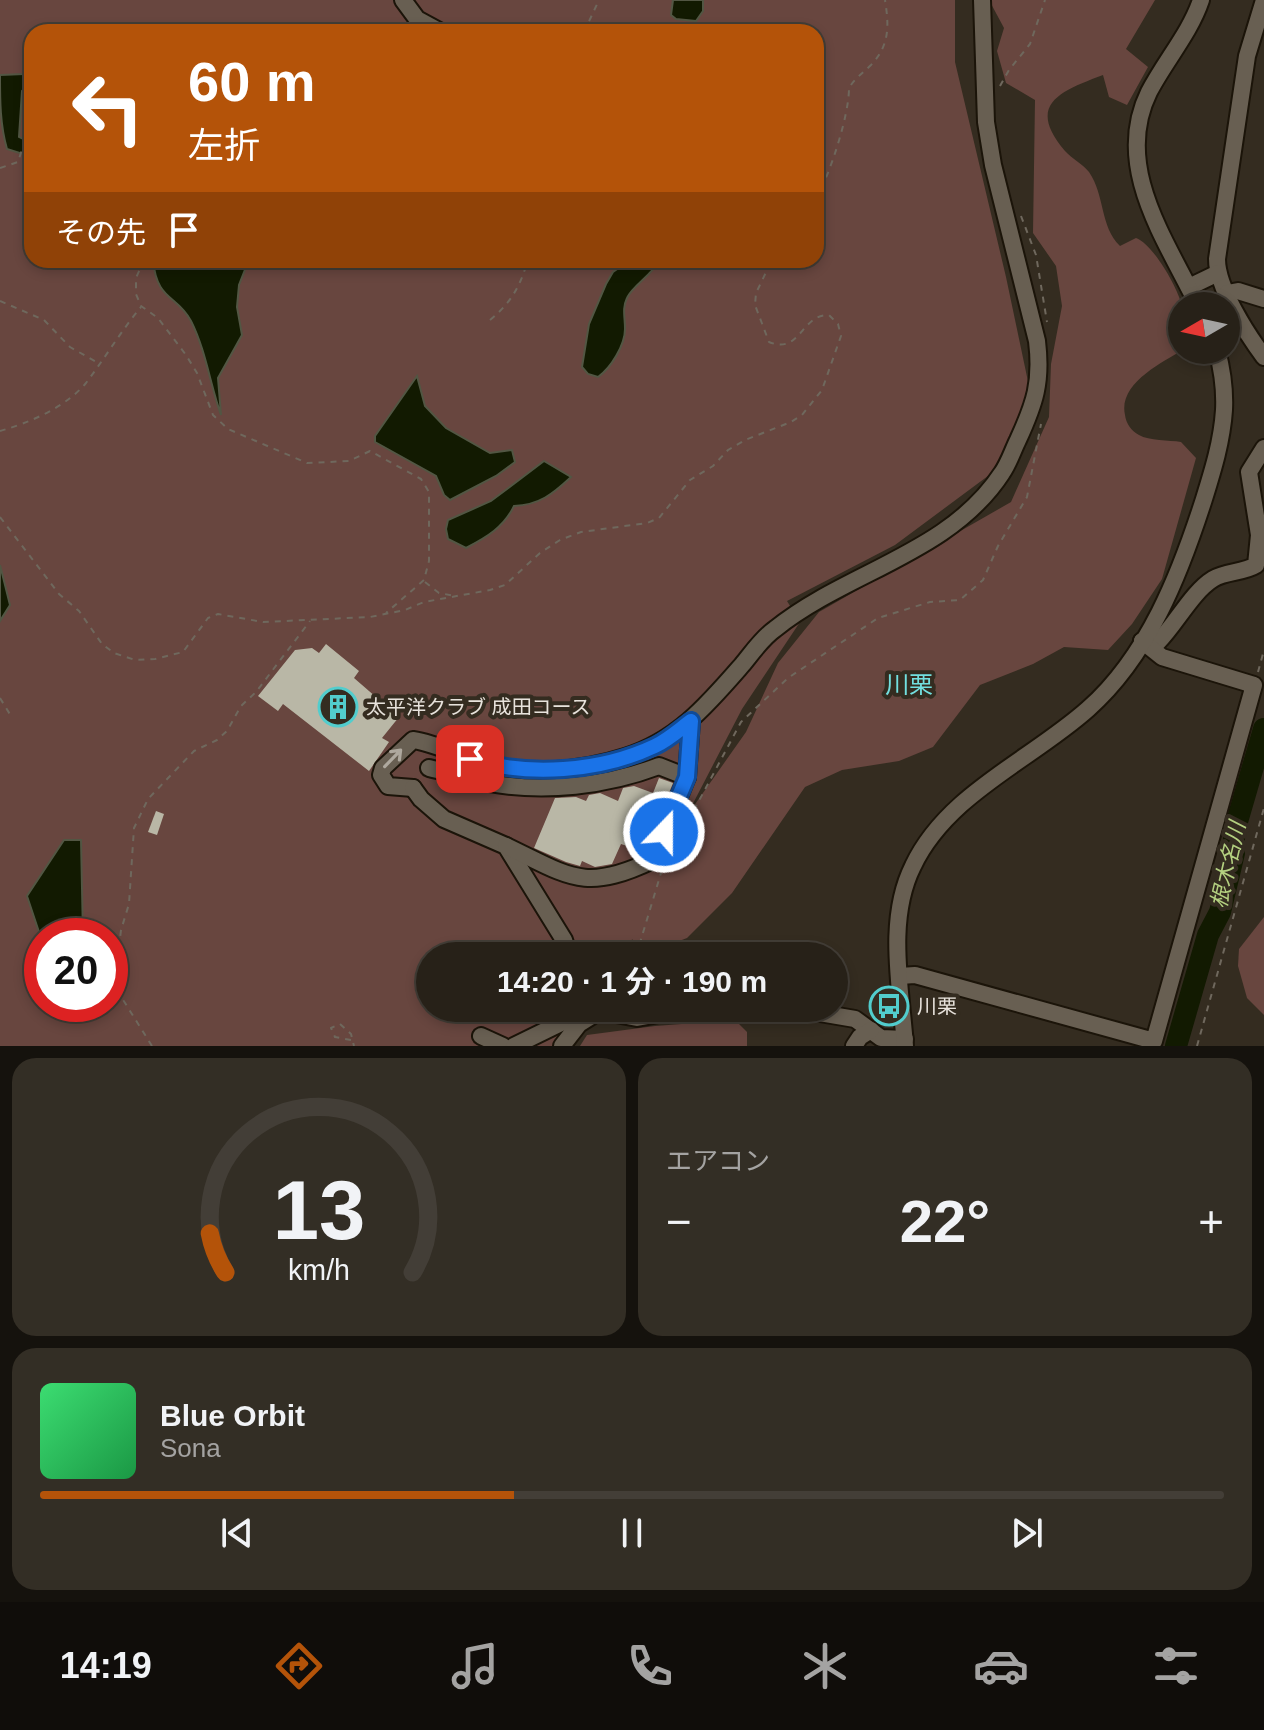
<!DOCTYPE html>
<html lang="ja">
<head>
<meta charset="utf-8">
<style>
	body { margin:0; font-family:Helvetica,"Noto Sans JP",sans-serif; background:#332e25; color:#f1f3f6; height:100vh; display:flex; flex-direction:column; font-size:30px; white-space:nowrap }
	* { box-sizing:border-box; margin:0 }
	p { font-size:26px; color:#a4a3a2 }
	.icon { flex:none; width:44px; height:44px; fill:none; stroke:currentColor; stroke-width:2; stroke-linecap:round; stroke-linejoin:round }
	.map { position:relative; height:1046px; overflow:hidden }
	.sheet { display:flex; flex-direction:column; gap:12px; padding:12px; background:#15120d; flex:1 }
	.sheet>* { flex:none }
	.top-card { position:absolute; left:24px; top:24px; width:800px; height:244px; border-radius:24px; box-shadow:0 4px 12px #0003,0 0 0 2px #433e37; background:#b45309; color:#fff; overflow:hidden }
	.needle { width:52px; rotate:261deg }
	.controls { position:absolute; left:1168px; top:292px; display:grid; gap:16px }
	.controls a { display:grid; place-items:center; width:72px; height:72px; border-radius:50%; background:#272118; box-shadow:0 4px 12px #0003,0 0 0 2px #433e37; font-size:40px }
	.speed { position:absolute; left:24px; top:918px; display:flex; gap:16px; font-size:40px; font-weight:700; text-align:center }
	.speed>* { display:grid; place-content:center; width:104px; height:104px; border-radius:50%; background:#272118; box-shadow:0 4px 12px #0003,0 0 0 2px #433e37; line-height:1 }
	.speed .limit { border:12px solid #d22; background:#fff; color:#111 }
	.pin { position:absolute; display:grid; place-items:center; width:68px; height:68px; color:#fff; margin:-34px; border-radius:16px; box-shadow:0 4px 12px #0006 }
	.me { position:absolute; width:88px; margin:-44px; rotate:22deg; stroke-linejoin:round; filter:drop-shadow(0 0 6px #0008) }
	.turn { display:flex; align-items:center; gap:28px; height:168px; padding:0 32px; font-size:36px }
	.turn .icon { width:104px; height:104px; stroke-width:2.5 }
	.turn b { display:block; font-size:56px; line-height:68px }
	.then { display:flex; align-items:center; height:76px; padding:0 32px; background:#0003; gap:16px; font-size:30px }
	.big { font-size:60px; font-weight:700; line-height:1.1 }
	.sheet .widget { flex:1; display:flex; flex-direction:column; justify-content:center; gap:12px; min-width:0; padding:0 28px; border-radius:24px; background:#332e25 }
	.sheet .dial { align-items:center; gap:0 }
	.dial svg { height:208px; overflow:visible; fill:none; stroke:#433e37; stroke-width:7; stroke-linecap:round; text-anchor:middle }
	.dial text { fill:#f1f3f6; stroke:none }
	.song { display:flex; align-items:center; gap:24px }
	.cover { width:96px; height:96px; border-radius:12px; background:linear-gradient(135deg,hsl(140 70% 55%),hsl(140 70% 35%)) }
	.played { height:8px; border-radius:4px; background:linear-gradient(90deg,#b45309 40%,#433e37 40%) }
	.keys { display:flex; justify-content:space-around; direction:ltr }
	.heat { display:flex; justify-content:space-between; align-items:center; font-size:44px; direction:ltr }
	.sheet .tiles { flex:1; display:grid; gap:12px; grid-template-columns:1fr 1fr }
	.widget:last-child { grid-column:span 2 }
	.trip { position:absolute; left:416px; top:942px; width:432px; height:80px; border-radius:40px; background:#272118; box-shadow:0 4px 12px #0003,0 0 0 2px #433e37; font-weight:700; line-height:80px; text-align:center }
	.dock { display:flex; height:128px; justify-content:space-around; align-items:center; background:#100d0a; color:#a4a3a2 }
	.dock .icon { width:56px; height:56px }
	.dock .on { color:#b45309 }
	.dock b { font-size:36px; color:#f1f3f6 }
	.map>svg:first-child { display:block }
	.green { fill:#68463f; fill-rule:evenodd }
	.water { fill:#121a01; stroke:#525643; stroke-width:2 }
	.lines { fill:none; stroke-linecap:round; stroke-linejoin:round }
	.river { stroke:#121a01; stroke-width:22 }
	.building { fill:#b9b7a6 }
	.minor-casing { stroke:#1b1409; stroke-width:20 }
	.path { stroke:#6f685d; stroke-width:2; stroke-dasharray:6 6; stroke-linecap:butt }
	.minor { stroke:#685f52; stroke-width:16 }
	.oneway { stroke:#aea89e }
	.route-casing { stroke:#114b97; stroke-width:20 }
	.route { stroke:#1a73e8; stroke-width:14 }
	.labels { text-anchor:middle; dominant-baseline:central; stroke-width:8; stroke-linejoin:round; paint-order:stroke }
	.poi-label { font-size:20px; fill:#e8e3dc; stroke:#342c20; text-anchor:start }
	.water-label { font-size:22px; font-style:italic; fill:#b4d080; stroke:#342c20 }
	.quarter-label { font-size:24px; fill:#72dfdf; stroke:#342c20 }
</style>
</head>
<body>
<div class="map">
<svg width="1264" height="1046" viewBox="0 0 1264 1046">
	<rect width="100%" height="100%" fill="#342c20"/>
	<g class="green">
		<path d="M0 0H955V62L1006 277 1030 391 996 470 895 545 787 601 800 622 742 709 686 817 746 732 778 663 819 612 1011 502 1049 417 1051 364 1062 306 1056 266 1033 233 1035 100 1006 83 997 51 1004 28 989 0H1155L1126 49 1148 67 1127 105 1109 97 1103 75C1061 91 1025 104 1065 151 1072 159 1083 164 1089 172 1105 195 1100 227 1120 246L1136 238C1153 244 1178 288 1182 306 1185 320 1180 338 1183 350 1161 363 1118 384 1125 415 1126 423 1131 431 1139 435 1149 441 1169 440 1181 442L1196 458 1162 579 1132 624 1108 650 1064 647 1033 664 980 685 933 747 899 761 842 770 805 787 732 893 687 938 661 948 641 951 632 939 630 956H430V1008H588L556 1046H0ZM32 32H816V260H32ZM42 936H110V1004H42Z"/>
		<path d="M1264 917V1015L1247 998 1238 966 1239 949Z"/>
		<path d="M735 1020 747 1032V1046H580L587 1035 655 1026Z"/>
	</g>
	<g class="water">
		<path d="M673 0H703V11L696 21 676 19 671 15Z"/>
		<path d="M32 69V82L22 91 19 137 32 143V154L26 155 7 149C0 125 0 100 0 75L24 74Z"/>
		<path d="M153 260H242L246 267 239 285 237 307 242 335 218 378 221 415C210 384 206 351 191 321 177 294 157 302 153 260Z"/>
		<path d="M630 260H660C651 276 632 286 627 298 622 309 625 316 625 329 625 345 611 368 598 377L588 374 582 367 589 324 606 284 613 272Z"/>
		<path d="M417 376 425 406 446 428 490 453 512 450 515 462 496 476 450 500 444 495 436 476 375 442V436Z"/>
		<path d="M544 461 571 477C553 494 539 505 514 506 504 527 487 537 466 548L448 539 446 529 448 520 491 501Z"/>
		<path d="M0 565 10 605 0 621Z"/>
		<path d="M64 840H81L83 936H42V941L27 896Z"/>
	</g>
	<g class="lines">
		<path class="river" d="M1176 1046 1208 935 1220 912 1234 853V832L1264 729"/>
	</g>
	<g class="building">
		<path d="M326 644 359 671 354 678 399 717 382 738 389 742 369 771 283 704 278 711 258 696 295 650 312 648 319 653Z"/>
		<path d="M659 778 673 783 645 852 621 844 612 864 595 867 582 861 580 866 566 862 534 848 555 798 576 797 586 801 589 795 600 793 618 801 623 788 634 786 653 793Z"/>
		<path d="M156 811 164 814 157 835 148 832Z"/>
	</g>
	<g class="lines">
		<g class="minor-casing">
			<g id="minor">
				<path d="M403 0 417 19 441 32"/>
				<path d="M1264 0 1247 56 1217 259C1217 288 1247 334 1264 357"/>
				<path d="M1189 287 1218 273"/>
				<path d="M1227 293 1238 291 1264 299"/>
				<path d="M1198 306C1167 241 1112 167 1149 92 1165 61 1190 33 1201 0"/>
				<path d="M1142 641 1152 644 1158 642C1176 624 1192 592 1213 579 1226 571 1243 573 1256 565L1259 535 1249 472 1264 448"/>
				<path d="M429 768C449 773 469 779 489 783 545 793 606 786 659 766L687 777"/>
				<path d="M413 788 388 786 381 775 383 768 413 740C436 743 459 756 481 763 525 776 582 771 625 757 677 741 708 704 742 665 752 653 762 638 775 629 847 571 949 554 1002 473 1009 463 1013 450 1018 440 1035 403 1042 382 1037 341L993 165 986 122 982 0"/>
				<path d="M413 788 421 799 444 819 506 846 564 940 569 956"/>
				<path d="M506 846C569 876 584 893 653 860L687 777 691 721"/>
				<path d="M900 976 915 975 1154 1041 1254 685 1162 657 1142 641"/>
				<path d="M751 1008 808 1011 855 1019 881 1038 905 1039"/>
				<path d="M481 1036 503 1046"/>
				<path d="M514 1046 565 1021 575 1008"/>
				<path d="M562 1046 579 1024 595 1014 611 1013 637 1018 691 1008"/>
				<path d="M854 1046 860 1037 871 1030"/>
				<path d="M905 1046C901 988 886 920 913 866 947 794 1031 760 1088 709 1148 656 1180 574 1204 499 1213 470 1222 441 1224 410 1225 390 1222 369 1217 350"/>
			</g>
		</g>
		<g class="path">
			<path d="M584 32 599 0"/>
			<path d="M1000 86 1009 70 1030 44 1045 0"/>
			<path d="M0 168 18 162 25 140 32 135"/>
			<path d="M816 199C830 174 849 116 849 88 855 78 863 73 871 65 890 45 889 25 885 0"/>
			<path d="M1021 216 1036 255 1047 322"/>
			<path d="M144 260 136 278V294L141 306 158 318 186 355 197 373 213 415 228 429 307 463 349 461 370 451 421 479 429 492V561L424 580 386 613"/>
			<path d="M0 301 44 320 70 347 98 363"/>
			<path d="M490 320C512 302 520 286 528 260"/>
			<path d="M0 431C29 423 66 407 86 383 105 358 121 331 141 307"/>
			<path d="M0 517 59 594 79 611 102 644 114 653 135 660 155 659 183 652 208 618 218 614 263 622 370 617 405 610 424 602 490 590 505 585 540 553 560 540 581 532 647 523 659 518 690 480 713 466 728 450 745 440 791 422 802 415 822 390 841 336 838 324 829 315C801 314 801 355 769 342L755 305 756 293 772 260"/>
			<path d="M425 582 439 593 455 596"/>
			<path d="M1258 672 1264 650"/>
			<path d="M0 698 11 716"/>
			<path d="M677 842 741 722 788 678 878 618 930 602 960 600 983 580 998 546 1027 497 1041 424"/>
			<path d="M636 956 661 873"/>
			<path d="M351 1040 335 1037 331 1028 340 1024 351 1034 354 1046"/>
			<path d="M152 1046 120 995 116 972 121 930 129 904 134 828 148 799 194 751 217 740 227 731 241 706 256 692 310 621"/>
			<path d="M1197 1046 1264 808"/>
		</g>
		<use href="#minor" class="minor"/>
	</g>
	<defs><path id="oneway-shaft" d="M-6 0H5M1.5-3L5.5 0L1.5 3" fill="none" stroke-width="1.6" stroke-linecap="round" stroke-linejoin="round" transform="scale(2)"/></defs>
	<use class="oneway" href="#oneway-shaft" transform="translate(393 758) rotate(-46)"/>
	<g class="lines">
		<g class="route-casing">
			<path id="route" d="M470 759C528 777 600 772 655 746 668 740 680 729 691 721L687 777 664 832"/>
		</g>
		<use href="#route" class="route"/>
	</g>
	<defs>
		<g id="building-ring" transform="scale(2)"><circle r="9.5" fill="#342c20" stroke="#52cdcd" stroke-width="1.5"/><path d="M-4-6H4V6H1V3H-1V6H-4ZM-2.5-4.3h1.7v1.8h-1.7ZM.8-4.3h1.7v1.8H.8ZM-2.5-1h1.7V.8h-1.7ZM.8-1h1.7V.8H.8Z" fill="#52cdcd"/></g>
		<g id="bus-ring" transform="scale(2)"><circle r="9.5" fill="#342c20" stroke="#52cdcd" stroke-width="1.5"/><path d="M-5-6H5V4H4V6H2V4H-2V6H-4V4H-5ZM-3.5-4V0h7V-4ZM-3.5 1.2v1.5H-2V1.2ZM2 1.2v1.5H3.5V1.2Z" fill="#52cdcd"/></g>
	</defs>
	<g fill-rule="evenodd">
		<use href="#building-ring" x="338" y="707"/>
		<use href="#bus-ring" x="889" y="1006"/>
	</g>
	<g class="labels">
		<g class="poi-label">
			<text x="366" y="707">太平洋クラブ 成田コース</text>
			<text x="917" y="1006">川栗</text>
		</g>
		<g class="water-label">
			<text transform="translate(1228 865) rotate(-77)">根木名川</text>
		</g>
		<g class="quarter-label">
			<text x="909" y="684">川栗</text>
		</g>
	</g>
</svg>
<div class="controls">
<a><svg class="needle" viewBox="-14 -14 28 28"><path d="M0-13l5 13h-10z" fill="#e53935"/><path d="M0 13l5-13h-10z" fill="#a4a3a2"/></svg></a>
</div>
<div class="speed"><div class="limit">20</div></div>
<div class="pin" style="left:470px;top:759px;background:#d93025"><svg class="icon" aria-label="arrive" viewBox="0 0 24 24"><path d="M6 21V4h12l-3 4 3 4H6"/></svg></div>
<svg class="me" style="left:664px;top:832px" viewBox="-20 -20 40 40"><circle r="17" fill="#1a73e8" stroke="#fff" stroke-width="3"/><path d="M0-11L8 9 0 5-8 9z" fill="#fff"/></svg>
<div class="trip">14:20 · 1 分 · 190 m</div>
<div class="top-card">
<div class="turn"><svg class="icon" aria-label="left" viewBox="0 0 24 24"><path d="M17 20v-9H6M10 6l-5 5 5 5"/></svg><div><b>60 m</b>左折</div></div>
<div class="then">その先<svg class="icon" aria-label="arrive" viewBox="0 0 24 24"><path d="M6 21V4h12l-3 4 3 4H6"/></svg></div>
</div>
</div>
<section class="sheet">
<div class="tiles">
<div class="widget dial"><svg viewBox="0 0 100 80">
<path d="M14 69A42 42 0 1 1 86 69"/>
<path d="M14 69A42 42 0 0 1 8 54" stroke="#b45309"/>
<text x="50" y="56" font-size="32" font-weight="700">13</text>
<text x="50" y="72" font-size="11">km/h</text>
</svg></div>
<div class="widget"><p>エアコン</p>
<div class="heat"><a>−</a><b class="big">22°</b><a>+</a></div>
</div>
<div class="widget">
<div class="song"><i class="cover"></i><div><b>Blue Orbit</b><p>Sona</p></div></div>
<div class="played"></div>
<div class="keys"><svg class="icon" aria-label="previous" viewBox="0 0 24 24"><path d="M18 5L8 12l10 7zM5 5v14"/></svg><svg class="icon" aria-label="pause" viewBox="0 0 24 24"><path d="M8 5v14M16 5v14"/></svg><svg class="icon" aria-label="next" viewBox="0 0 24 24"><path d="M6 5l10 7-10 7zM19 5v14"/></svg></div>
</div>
</div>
</section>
<nav class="dock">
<b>14:19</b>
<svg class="icon on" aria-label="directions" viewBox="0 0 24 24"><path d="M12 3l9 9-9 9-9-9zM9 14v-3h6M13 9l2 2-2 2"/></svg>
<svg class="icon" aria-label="music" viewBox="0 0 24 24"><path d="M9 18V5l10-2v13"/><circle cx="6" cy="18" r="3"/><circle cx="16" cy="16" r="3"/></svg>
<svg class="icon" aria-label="phone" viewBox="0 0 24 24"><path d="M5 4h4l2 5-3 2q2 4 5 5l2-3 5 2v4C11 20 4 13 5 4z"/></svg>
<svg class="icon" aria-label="climate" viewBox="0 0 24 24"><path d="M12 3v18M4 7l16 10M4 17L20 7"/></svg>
<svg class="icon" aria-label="car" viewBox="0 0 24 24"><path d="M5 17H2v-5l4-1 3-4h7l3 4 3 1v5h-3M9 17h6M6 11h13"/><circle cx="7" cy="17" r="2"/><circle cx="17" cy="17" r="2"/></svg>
<svg class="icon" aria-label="filters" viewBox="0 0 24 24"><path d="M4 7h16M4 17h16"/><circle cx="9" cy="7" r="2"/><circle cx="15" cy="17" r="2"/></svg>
</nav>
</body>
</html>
